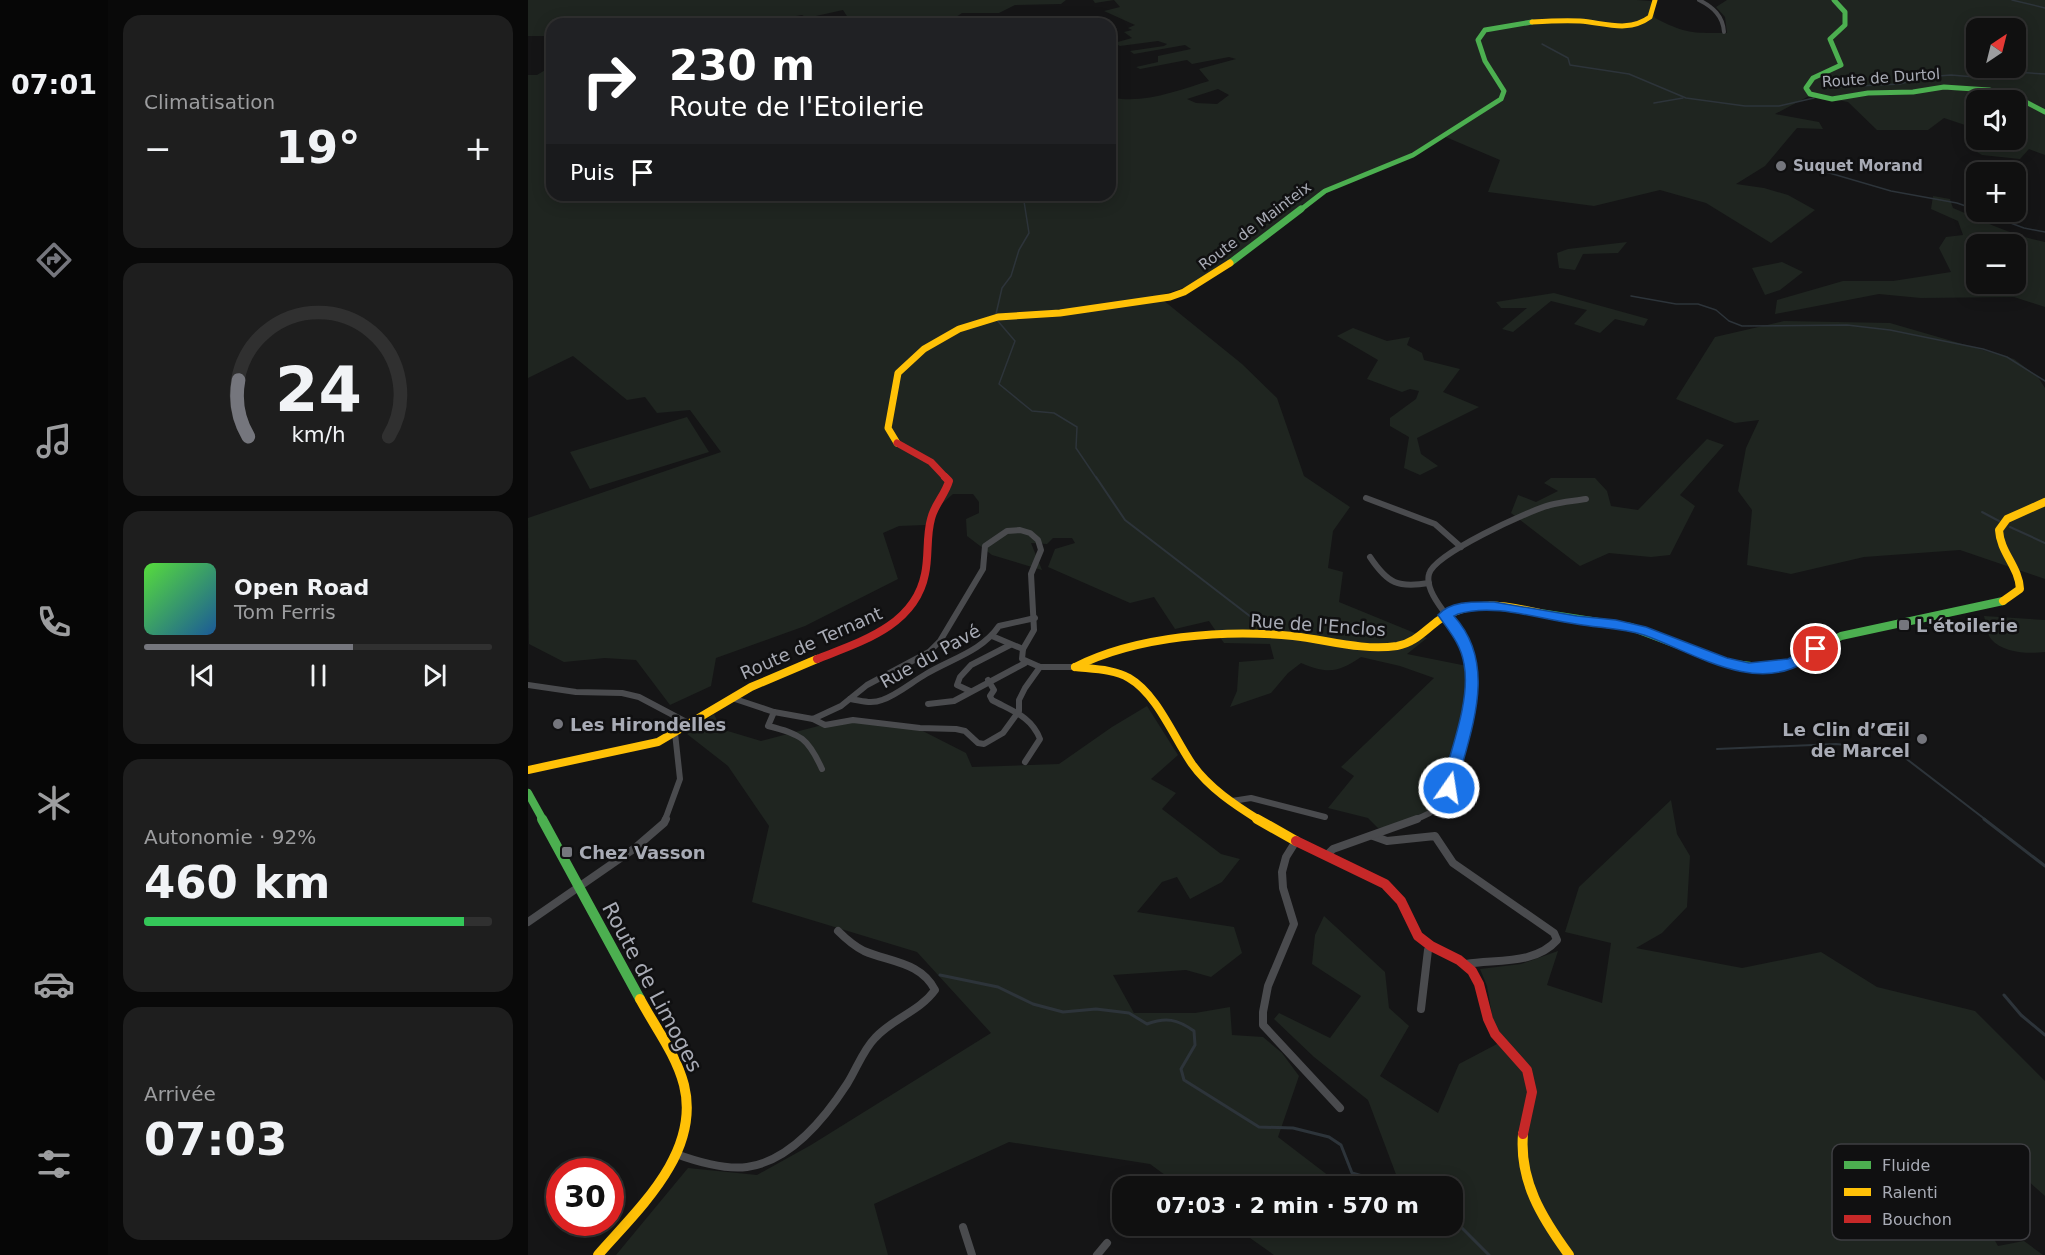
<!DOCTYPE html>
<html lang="fr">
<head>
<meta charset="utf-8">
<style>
	body { margin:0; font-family:"DejaVu Sans",sans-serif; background:#1e1e1e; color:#f1f3f6; height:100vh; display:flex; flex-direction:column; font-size:22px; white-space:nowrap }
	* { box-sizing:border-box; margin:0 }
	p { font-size:20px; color:#9c9d9f }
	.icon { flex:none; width:33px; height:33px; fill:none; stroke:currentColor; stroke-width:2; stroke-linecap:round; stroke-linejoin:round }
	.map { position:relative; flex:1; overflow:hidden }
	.side { display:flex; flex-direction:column; gap:15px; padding:15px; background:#090909; width:420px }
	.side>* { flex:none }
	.banner { position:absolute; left:18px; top:18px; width:570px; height:183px; border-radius:18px; box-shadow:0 3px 15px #0003,0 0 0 2px #303030; background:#202124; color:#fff; overflow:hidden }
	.needle { width:39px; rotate:35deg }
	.buttons { position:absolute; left:1438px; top:18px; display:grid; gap:12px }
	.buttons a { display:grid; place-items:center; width:60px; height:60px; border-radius:12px; background:#101010; box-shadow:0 3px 15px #0003,0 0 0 2px #303030; font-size:30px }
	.speed { position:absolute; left:18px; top:1158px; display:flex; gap:12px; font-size:30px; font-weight:700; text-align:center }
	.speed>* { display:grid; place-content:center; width:78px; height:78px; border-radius:50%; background:#101010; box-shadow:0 3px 15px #0003,0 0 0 2px #303030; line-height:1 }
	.speed .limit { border:9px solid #d22; background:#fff; color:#111 }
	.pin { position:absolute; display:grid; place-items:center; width:51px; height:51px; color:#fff; margin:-26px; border:3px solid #fff; border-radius:50%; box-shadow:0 2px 6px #0007 }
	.me { position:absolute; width:66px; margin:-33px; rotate:13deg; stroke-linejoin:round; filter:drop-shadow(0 0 4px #0008) }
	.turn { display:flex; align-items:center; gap:21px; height:126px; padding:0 24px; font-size:27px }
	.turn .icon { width:78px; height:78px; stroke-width:2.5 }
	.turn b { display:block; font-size:42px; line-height:51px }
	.then { display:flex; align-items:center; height:57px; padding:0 24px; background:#0003; gap:12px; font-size:22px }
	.big { font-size:45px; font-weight:600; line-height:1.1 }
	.side .widget { flex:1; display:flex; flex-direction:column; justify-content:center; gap:9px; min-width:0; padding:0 21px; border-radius:18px; background:#1e1e1e }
	.side .dial { align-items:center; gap:0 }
	.dial svg { height:156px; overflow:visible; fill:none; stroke:#303030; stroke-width:7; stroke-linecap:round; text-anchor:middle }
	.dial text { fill:#f1f3f6; stroke:none }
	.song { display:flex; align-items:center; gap:18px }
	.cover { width:72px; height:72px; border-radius:9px; background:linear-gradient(135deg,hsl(110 70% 55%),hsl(210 70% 35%)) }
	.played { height:6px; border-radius:3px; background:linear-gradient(90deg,#75767d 60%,#303030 60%) }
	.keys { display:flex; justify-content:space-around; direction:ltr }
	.heat { display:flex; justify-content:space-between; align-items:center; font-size:33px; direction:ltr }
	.charge { height:9px; border-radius:4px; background:linear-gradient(90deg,#34c759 92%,#303030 0) }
	.trip { position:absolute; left:584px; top:1176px; width:351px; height:60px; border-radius:18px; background:#101010; box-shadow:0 3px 15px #0003,0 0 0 2px #303030; font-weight:600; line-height:60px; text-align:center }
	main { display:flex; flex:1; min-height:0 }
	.tabs { display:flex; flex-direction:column; width:108px; justify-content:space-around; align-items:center; background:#060606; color:#9c9d9f }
	.tabs .icon { width:42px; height:42px }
	.tabs .active { color:#75767d }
	.tabs b { font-size:27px; color:#f1f3f6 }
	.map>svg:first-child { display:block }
	.green { fill:#1f2520; fill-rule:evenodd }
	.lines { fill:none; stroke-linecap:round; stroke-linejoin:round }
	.stream-far2 { stroke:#2d343a; stroke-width:1.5 }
	.stream-far1 { stroke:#2d343a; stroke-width:2 }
	.stream { stroke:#2d343a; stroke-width:3 }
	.street-far2 { stroke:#4a4b4e; stroke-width:4 }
	.street-far1 { stroke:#4a4b4e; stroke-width:6 }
	.street { stroke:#4a4b4e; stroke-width:8 }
	.fast-far3 { stroke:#4caf50; stroke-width:5 }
	.fast-far2 { stroke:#4caf50; stroke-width:7 }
	.fast-far1 { stroke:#4caf50; stroke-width:8 }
	.fast { stroke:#4caf50; stroke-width:10 }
	.slow-far3 { stroke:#ffc107; stroke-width:5 }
	.slow-far2 { stroke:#ffc107; stroke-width:7 }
	.slow-far1 { stroke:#ffc107; stroke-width:8 }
	.slow { stroke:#ffc107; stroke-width:10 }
	.jam-far2 { stroke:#c62828; stroke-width:7 }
	.jam-far1 { stroke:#c62828; stroke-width:8 }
	.jam { stroke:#c62828; stroke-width:10 }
	.route { fill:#1a73e8; stroke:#114b97; stroke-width:1.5 }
	.poi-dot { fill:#75767d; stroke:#101011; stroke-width:2 }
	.labels { text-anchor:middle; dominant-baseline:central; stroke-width:5; stroke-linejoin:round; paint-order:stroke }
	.far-street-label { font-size:15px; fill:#a8abb5; stroke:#101011 }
	.far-poi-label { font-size:15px; font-weight:bold; fill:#a8abb5; stroke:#101011; text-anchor:start }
	.street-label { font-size:18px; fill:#a8abb5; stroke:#101011 }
	.poi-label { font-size:18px; font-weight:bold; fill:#a8abb5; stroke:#101011; text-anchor:start }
	.near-street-label { font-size:21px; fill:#a8abb5; stroke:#101011 }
	.key { fill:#101011; stroke:#3e3e42; stroke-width:1.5 }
	.key-label { font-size:16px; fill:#a8abb5 }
</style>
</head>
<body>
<main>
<nav class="tabs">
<b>07:01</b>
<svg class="icon active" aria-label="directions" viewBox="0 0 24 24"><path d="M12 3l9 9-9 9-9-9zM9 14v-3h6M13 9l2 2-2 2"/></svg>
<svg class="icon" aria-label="music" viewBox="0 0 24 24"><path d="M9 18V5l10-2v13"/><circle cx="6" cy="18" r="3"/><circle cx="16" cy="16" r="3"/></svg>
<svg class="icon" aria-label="phone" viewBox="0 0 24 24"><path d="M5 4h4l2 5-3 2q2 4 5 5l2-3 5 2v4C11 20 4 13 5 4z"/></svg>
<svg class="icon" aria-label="climate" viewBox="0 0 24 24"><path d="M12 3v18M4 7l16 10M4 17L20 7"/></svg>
<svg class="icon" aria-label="car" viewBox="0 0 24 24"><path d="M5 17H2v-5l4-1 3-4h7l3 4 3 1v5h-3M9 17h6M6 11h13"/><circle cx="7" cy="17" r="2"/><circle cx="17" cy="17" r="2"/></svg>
<svg class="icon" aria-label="filters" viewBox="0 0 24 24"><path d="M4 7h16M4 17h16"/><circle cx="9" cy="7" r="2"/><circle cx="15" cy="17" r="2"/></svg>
</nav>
<section class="side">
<div class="widget"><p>Climatisation</p>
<div class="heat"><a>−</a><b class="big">19°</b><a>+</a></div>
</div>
<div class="widget dial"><svg viewBox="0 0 100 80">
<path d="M14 69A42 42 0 1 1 86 69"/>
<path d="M14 69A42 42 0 0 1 9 40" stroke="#75767d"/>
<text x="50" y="56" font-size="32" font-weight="700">24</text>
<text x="50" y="72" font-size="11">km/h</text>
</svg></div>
<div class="widget">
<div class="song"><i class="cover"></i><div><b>Open Road</b><p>Tom Ferris</p></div></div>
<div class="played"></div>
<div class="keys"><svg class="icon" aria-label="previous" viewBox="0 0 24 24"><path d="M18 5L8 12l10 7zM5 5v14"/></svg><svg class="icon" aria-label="pause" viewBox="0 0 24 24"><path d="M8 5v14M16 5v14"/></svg><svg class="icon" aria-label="next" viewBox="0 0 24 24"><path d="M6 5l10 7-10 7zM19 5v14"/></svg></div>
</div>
<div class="widget"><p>Autonomie · 92%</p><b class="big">460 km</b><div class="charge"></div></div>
<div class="widget"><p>Arrivée</p><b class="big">07:03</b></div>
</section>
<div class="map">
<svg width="1517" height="1255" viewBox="0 0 1517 1255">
	<rect width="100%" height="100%" fill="#151516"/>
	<g class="green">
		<path d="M0 0H538L533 4 487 5 471 13H434L418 24H324L315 10 279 18 274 15 222 24H24V36H0Z"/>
		<path d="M565 0H1109L1123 1 1127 18C1158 34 1164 33 1199 33L1197 17 1188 7 1199 0H1517V155L1501 149 1492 159 1454 155 1437 145H1465L1461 140H1488V100H1449V129L1416 118 1400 130H1349L1320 102 1283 95 1247 114 1291 122 1295 129 1269 128 1237 166 1208 184 1236 188 1260 195 1287 210 1243 243 1178 203 1132 190 1066 206 960 192 972 160 913 135 886 152 775 204 668 284 630 296 714 364 749 398 776 476 822 507 805 531 800 568 815 572 811 602 899 638 879 654 939 666V699L918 788 907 808 861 827 850 828 840 818 800 808 826 776 813 767 906 678 872 666 833 657C809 673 800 674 773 663L760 673 743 693 702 707 709 691 711 662 746 659 742 644 696 643 681 621 647 629 626 597 602 603 520 567 527 549 547 543 544 538H525L519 544 503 543 514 570 464 555 439 536 438 519 451 513V502L445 494H425L411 506 406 517 397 525 371 526 355 533 370 579 277 626 188 658 183 686 142 705 108 660 77 658 36 662 1 644 0 518 193 452 162 410 129 413 117 397 99 400 45 356 0 378V75H9L24 66V195H582V97C614 105 651 90 681 81L671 69 708 59 701 57 664 64 659 60 612 69 608 67 630 62V56L663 49 657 45 606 54 602 51 636 46 639 44 630 41 592 46 586 43 604 38 596 32 604 30 600 28 607 25 576 11 592 7 586 0 567 3ZM1449 28H1488V68H1449ZM690 89 701 95 689 104 668 103 659 99Z"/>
		<path d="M1405 196 1422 199 1425 208C1455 221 1485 236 1517 242V307L1486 297 1393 298 1351 294 1247 314 1249 300 1315 281H1365L1423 272 1411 248 1418 237 1435 235 1430 221 1403 209ZM1449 244H1488V284H1449Z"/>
		<path d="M1099 242 1090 253 1055 254 1047 270 1031 268 1029 253 1040 249Z"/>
		<path d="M1254 262 1275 272 1252 290 1237 295 1224 268Z"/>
		<path d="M1026 293 1120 319 1116 326 1087 319 1072 333 1046 324 1059 310 1023 301 985 332 974 329 999 308H973L968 302Z"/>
		<path d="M1256 321 1362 323 1486 359 1510 377 1517 388V579L1432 550 1336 557 1263 574 1219 565 1224 510 1210 491 1218 448 1231 420 1207 423 1148 399 1187 337Z"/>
		<path d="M825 328 859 341 882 337 879 345 894 353 896 360 932 369 915 392 951 407 889 438 893 454 910 466 892 475 876 468 881 437 862 426V418L888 399 891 391 882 389 874 392 839 379 850 360 809 336Z"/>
		<path d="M159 417 181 452 62 489 42 452Z"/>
		<path d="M1179 439 1196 445 1152 495 1167 506 1142 555 1123 557 1081 553 1052 566 983 513 990 495 1008 502 1030 491 1016 483 1023 478H1067L1079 491 1083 506 1110 510Z"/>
		<path d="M1456 616 1517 620V652C1500 654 1475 653 1463 639 1459 634 1458 623 1456 616Z"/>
		<path d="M619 706 650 755 623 779 648 793 634 809 693 854 712 859 694 882 662 899 649 877 634 882 609 912 706 927 714 953 683 977 658 970 585 975 606 1013H667L702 1007 704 1035 735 1037 754 1053 771 1076 750 1137 814 1186H652L622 1164 481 1142 346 1204 360 1255H88L160 1168 229 1175 283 1145 463 1033 389 952 224 902 241 826 200 766 159 734 186 714 193 729 233 741 321 718 383 725 438 753 444 767 531 764 584 727Z"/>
		<path d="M1143 800 1149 834 1162 856 1159 907 1134 933 1108 948 1214 968 1293 952 1349 987 1447 1011 1517 1081V1196L1483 1166 1458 1156C1452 1186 1454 1219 1470 1246L1496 1241 1515 1255H746L705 1226H924V1186H868L872 1185 840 1100 786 1057 746 1019 751 1013 802 1038 833 996 784 964 787 935 796 916 857 972 861 1008 881 1026 852 1076 910 1113 931 1064 969 1044 959 986 952 969 993 964 1030 951 1019 985 1074 1003 1083 943 1037 932 1051 887Z"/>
	</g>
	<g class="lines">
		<g class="stream-far2">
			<path d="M1484 0 1517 8"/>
			<path d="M1014 44 1040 58 1042 65 1101 74 1158 98 1217 106H1251L1286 98"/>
			<path d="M1308 87 1372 84 1397 77 1423 75 1447 77 1486 72 1517 74"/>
			<path d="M1126 103 1155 98"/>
			<path d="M1298 172 1363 191 1429 203 1449 210"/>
			<path d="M1453 212 1496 228 1517 232"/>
			<path d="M1103 296 1148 304H1170L1188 310 1201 321 1214 326 1319 325 1362 330 1455 349 1479 357 1517 381"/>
			<path d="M468 314 474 288 483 276 491 250 501 233 495 195"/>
			<path d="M469 320 487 341 471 384 504 411 526 413 549 427 548 448 569 479"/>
		</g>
		<g class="stream-far1">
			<path d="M568 477 597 520 736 627"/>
			<path d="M1454 512 1471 521"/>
			<path d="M1482 527 1517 543"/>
			<path d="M1189 749 1308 744 1368 750"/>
			<path d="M1376 757 1458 820"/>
		</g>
		<g class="stream">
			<path d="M1456 819 1517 866"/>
			<path d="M412 975 470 987 505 1004 535 1012 568 1009 601 1013 619 1024C638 1017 649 1019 666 1031L667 1045 653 1069 656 1080 731 1127 765 1128 801 1137 813 1145 824 1173 869 1186"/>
			<path d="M1476 995 1493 1015 1517 1035"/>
			<path d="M924 1218 961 1255"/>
		</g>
		<path class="street-far2" d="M1171 0C1185 7 1195 16 1196 32"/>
		<g class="street-far1">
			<path d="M838 498 907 524 933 547"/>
			<path d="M842 557C860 584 870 588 901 583"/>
			<path d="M464 636 495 649"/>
			<path d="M460 680 466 690 462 696 464 700C484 711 503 716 512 739L497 762"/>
			<path d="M0 685 48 692 94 693 111 697 162 724"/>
			<path d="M442 691 429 685 432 677 443 665 482 645"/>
			<path d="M204 698 246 712 285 719 313 706 339 685 401 652 412 641 455 569 457 546 479 531 492 530 502 533 510 540 513 550 503 574 506 630 495 649 494 659 512 667H547"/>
			<path d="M322 699C333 701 344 704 354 700 369 695 384 682 398 674 423 659 454 651 471 626L507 618"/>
			<path d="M400 704 426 701 497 663"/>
			<path d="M246 712 240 726C273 734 280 738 294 769"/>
			<path d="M285 719 297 725 325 720 392 728 428 729 437 731 450 743 456 744 475 733 491 711V700L497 688 512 667"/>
			<path d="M704 801 723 798 797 817"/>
			<path d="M137 820 152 779 147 733"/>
			<path d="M885 820C895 817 905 812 913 805 926 791 947 684 943 663 941 653 934 639 929 630 921 616 896 592 901 574 906 554 1000 511 1022 505 1033 502 1046 501 1058 499"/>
		</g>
		<g class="street">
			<path d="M845 836 859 841 907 836 925 863 1026 933 1029 940C1007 965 968 959 938 964"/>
			<path d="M768 841 758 857 754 872 755 888 766 924 740 986 735 1012V1025L812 1108"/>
			<path d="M798 856 805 849 889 819"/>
			<path d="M0 922 107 848 136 823 138 819"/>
			<path d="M893 1009 900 950 903 946"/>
			<path d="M148 1154C170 1162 196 1170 219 1167 262 1161 297 1118 319 1084 328 1070 335 1050 347 1038 365 1018 391 1012 407 990 393 962 362 962 336 951 326 946 318 939 310 931"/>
			<path d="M435 1227 444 1255"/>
			<path d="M569 1255 579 1243"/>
		</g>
		<g class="fast-far3">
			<path d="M1306 0 1317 12V25L1302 39 1313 65 1285 78 1278 88 1282 94 1304 99 1340 93 1385 92 1416 87 1461 90 1488 97 1517 112"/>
			<path d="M771 211 797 191 885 155 973 99 976 91 957 61 950 40 957 30 1004 22"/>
		</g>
		<path class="fast-far2" d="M702 263 773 209"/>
		<g class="fast-far1">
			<path d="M1012 613 1103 627 1198 663 1240 668 1264 663 1313 636 1475 601"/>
			<path d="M0 793 15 820"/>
		</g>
		<path class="fast" d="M14 819 112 999"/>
		<path class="slow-far3" d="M1004 22C1020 21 1036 20 1052 21 1077 23 1100 33 1122 17L1127 0"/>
		<path class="slow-far2" d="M369 443 360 428 370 373 396 349 431 329 470 317 532 313 642 297 656 292 702 263"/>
		<g class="slow-far1">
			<path d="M1475 601 1492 589C1491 567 1472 552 1471 530L1479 519 1517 502"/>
			<path d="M547 667C608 636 697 629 765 636 800 640 834 651 869 646 887 643 897 630 911 620 942 599 978 605 1012 613"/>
			<path d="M547 667C564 669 586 669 601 678 629 694 646 738 664 764 681 788 707 805 731 820"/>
			<path d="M0 770 130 742 223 687 289 659"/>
		</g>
		<g class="slow">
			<path d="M729 819 768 841"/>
			<path d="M995 1134C991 1181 1014 1218 1041 1255"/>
			<path d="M70 1255C110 1209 173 1153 156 1085 148 1054 127 1027 112 999"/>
		</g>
		<path class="jam-far2" d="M369 443 403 462 419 479"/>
		<path class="jam-far1" d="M289 659C332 642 387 626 397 574 401 556 398 537 403 519 406 505 417 495 421 481L417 477"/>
		<path class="jam" d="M768 841 857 884 873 901 890 936 903 946 931 960 944 971 951 984 960 1019 967 1034 999 1070 1004 1092 995 1134"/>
	</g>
	<path class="route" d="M966 602 1049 616 1088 620 1118 627 1199 658 1221 663 1260 659 1288 644 1295 649C1291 655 1284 658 1277 662 1226 694 1164 652 1116 635 1093 628 1070 628 1048 624 1010 619 967 603 930 614L926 616C971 666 942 731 928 788L926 791H915L913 788C922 752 943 700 936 664 933 644 921 631 910 615 923 600 949 602 966 602Z"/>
	<g class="poi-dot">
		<circle cx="1253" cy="166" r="6"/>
		<rect x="1370" y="619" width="12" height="12" rx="3"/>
		<circle cx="30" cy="724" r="6"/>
		<circle cx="1394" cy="739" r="6"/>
		<rect x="33" y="846" width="12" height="12" rx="3"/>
	</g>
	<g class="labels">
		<g class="far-street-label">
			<text transform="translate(1353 78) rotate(-4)">Route de Durtol</text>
			<text transform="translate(727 226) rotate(-37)">Route de Mainteix</text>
		</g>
		<g class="far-poi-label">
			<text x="1265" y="166">Suquet Morand</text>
		</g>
		<g class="street-label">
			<text transform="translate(790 625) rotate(4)">Rue de l'Enclos</text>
			<text transform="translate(283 643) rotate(-24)">Route de Ternant</text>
			<text transform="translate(402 656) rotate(-29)">Rue du Pavé</text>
		</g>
		<g class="poi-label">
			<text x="1388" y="625">L'étoilerie</text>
			<text x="42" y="724">Les Hirondelles</text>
			<text x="1382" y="729" text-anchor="end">Le Clin d’Œil<tspan x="1382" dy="21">de Marcel</tspan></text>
			<text x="51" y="852">Chez Vasson</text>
		</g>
		<g class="near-street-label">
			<text transform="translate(124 987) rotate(62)">Route de Limoges</text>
		</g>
	</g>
	<rect x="1304" y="1144" width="198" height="96" rx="9" class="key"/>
	<rect x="1316" y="1161" width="27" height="8" fill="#4caf50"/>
	<rect x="1316" y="1188" width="27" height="8" fill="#ffc107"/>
	<rect x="1316" y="1215" width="27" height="8" fill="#c62828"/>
	<g class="key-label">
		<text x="1354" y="1171">Fluide</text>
		<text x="1354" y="1198">Ralenti</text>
		<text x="1354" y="1225">Bouchon</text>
	</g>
</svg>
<div class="buttons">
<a><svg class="needle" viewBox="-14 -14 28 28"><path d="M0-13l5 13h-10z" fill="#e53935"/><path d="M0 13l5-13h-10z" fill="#9c9d9f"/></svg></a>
<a><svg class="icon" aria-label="sound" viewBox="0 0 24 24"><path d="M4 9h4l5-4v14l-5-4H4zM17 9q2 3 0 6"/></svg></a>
<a>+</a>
<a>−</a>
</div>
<div class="speed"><div class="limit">30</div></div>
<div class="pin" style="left:1288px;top:649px;background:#d93025"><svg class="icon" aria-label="arrive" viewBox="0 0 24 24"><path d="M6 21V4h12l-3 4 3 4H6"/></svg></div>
<svg class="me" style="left:921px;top:788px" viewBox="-20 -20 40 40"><circle r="17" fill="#1a73e8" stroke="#fff" stroke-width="3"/><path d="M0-11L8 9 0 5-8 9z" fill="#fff"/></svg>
<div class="trip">07:03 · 2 min · 570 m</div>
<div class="banner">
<div class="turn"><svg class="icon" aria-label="right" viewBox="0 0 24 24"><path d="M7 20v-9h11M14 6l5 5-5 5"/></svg><div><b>230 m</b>Route de l'Etoilerie</div></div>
<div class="then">Puis<svg class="icon" aria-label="arrive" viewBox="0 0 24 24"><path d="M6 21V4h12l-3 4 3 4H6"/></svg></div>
</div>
</div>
</main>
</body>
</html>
